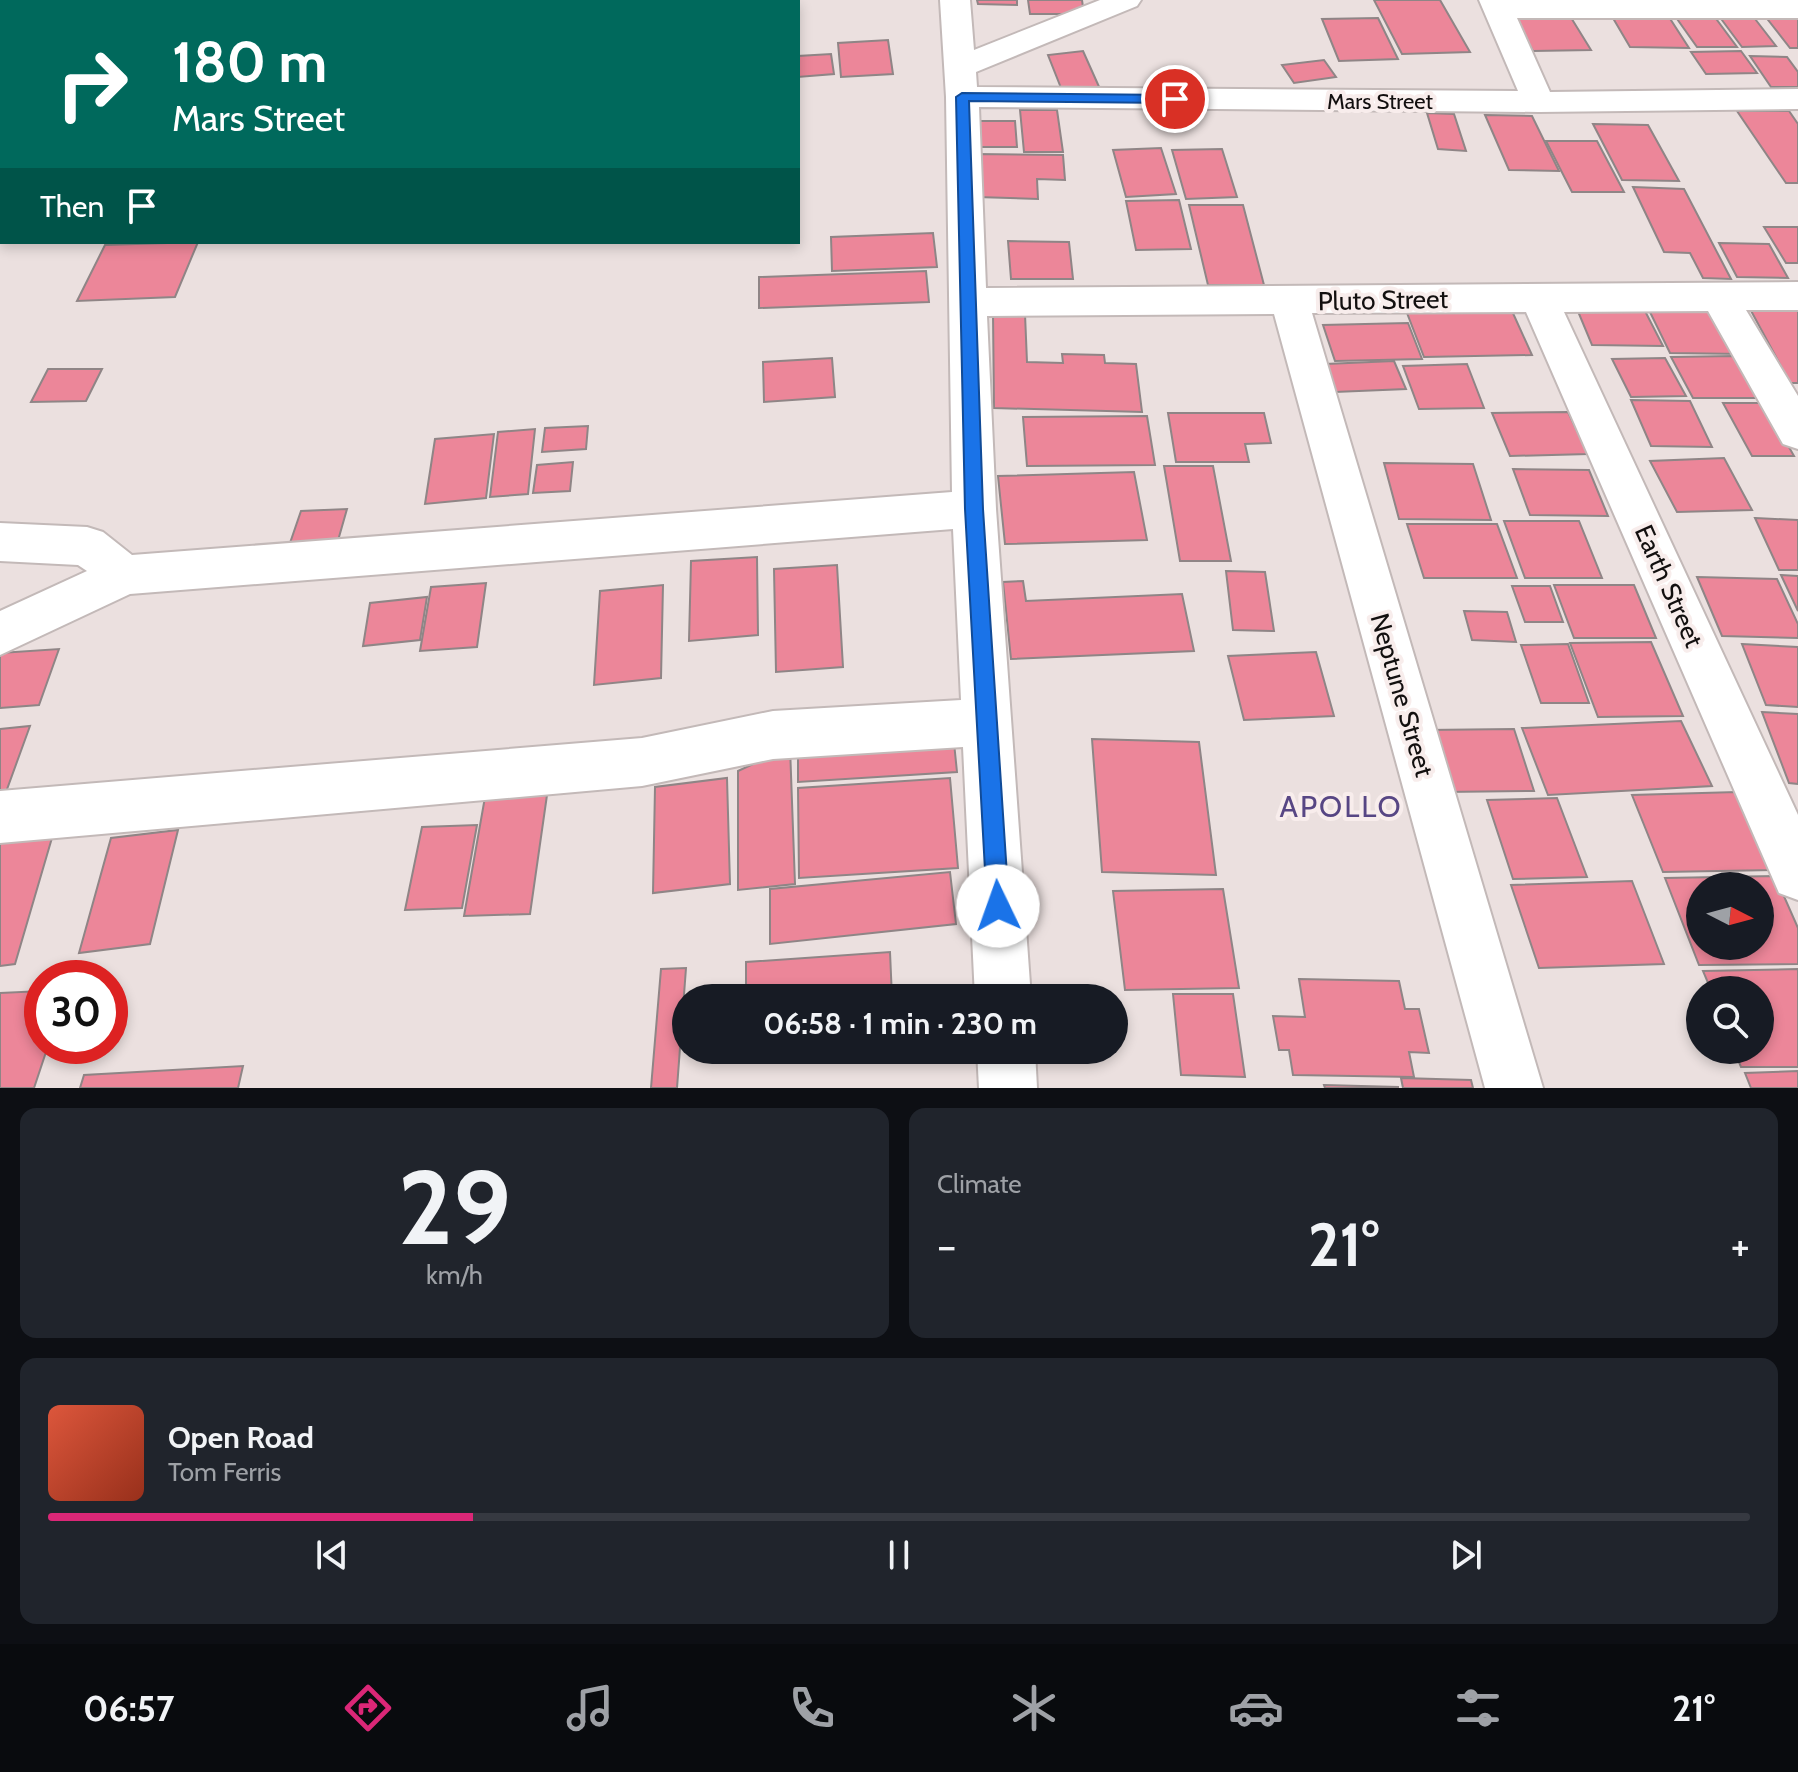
<!DOCTYPE html>
<html lang="en">
<head>
<meta charset="utf-8">
<style>
	body { margin:0; font-family:Cabin,sans-serif; background:#20242c; color:#f1f3f6; height:100vh; display:flex; flex-direction:column; font-size:30px; white-space:nowrap }
	* { box-sizing:border-box; margin:0 }
	p { font-size:26px; color:#9ea1a6 }
	.icon { flex:none; width:44px; height:44px; fill:none; stroke:currentColor; stroke-width:2; stroke-linecap:round; stroke-linejoin:round }
	.map { position:relative; height:1088px; overflow:hidden }
	.side { display:flex; flex-direction:column; gap:20px; padding:20px; background:#0d0f14; flex:1 }
	.side>* { flex:none }
	.banner { position:absolute; left:0px; top:0px; width:800px; height:244px; box-shadow:0 4px 12px #0003; background:#00695c; color:#fff; overflow:hidden }
	.needle { width:52px; rotate:96deg }
	.buttons { position:absolute; left:1686px; top:872px; display:grid; gap:16px }
	.buttons a { display:grid; place-items:center; width:88px; height:88px; border-radius:50%; background:#171b24; box-shadow:0 4px 12px #0003; font-size:40px }
	.speed { position:absolute; left:24px; top:960px; display:flex; gap:16px; font-size:40px; font-weight:700; text-align:center }
	.speed>* { display:grid; place-content:center; width:104px; height:104px; border-radius:50%; background:#171b24; box-shadow:0 4px 12px #0003; line-height:1 }
	.speed .limit { border:12px solid #d22; background:#fff; color:#111 }
	.pin { position:absolute; display:grid; place-items:center; width:68px; height:68px; color:#fff; margin:-34px; border:4px solid #fff; border-radius:50%; box-shadow:0 2px 8px #0007 }
	.me { position:absolute; width:88px; margin:-44px; rotate:357deg; stroke-linejoin:round; filter:drop-shadow(0 0 6px #0008) }
	.turn { display:flex; align-items:center; gap:28px; height:168px; padding:0 40px; font-size:36px }
	.turn .icon { width:104px; height:104px; stroke-width:2.5 }
	.turn b { display:block; font-size:56px; line-height:68px }
	.then { display:flex; align-items:center; height:76px; padding:0 40px; background:#0003; gap:16px; font-size:30px }
	.big { font-size:60px; font-weight:800; line-height:1.1 }
	.side .tile { flex:1; display:flex; flex-direction:column; justify-content:center; gap:12px; min-width:0; padding:0 28px; border-radius:16px; background:#20242c }
	.side .dial { align-items:center; gap:0 }
	.dial b { font-size:104px; line-height:1 }
	.song { display:flex; align-items:center; gap:24px }
	.cover { width:96px; height:96px; border-radius:12px; background:linear-gradient(135deg,hsl(10 70% 55%),hsl(10 70% 35%)) }
	.played { height:8px; border-radius:4px; background:linear-gradient(90deg,#db2777 25%,#363941 25%) }
	.keys { display:flex; justify-content:space-around; direction:ltr }
	.heat { display:flex; justify-content:space-between; align-items:center; font-size:44px; direction:ltr }
	.side .tiles { flex:1; display:grid; gap:20px; grid-template-columns:1fr 1fr }
	.tile:last-child { grid-column:span 2 }
	.trip { position:absolute; left:672px; top:984px; width:456px; height:80px; border-radius:40px; background:#171b24; box-shadow:0 4px 12px #0003; font-weight:800; line-height:80px; text-align:center }
	.tabs { display:flex; height:128px; justify-content:space-around; align-items:center; background:#090b0e; color:#9ea1a6 }
	.tabs .icon { width:56px; height:56px }
	.tabs .selected { color:#db2777 }
	.tabs b { font-size:36px; color:#f1f3f6 }
	.map>svg:first-child { display:block }
	.building { fill:#ec8699; stroke:#8f8586; stroke-width:2; fill-rule:evenodd }
	.lines { fill:none; stroke-linecap:round; stroke-linejoin:round }
	.minor-casing { stroke:#c3b9b8; stroke-width:4 }
	.tertiary-casing { stroke:#c3b9b8; stroke-width:4 }
	.minor { fill:#fff; fill-rule:evenodd }
	.tertiary { fill:#fff; fill-rule:evenodd }
	.route { fill:#1a73e8; stroke:#114b97; stroke-width:2 }
	.labels { text-anchor:middle; dominant-baseline:central; stroke-width:8; stroke-linejoin:round; paint-order:stroke }
	.far-street-label { font-size:22px; fill:#120f0f; stroke:#f8edec }
	.street-label { font-size:26px; fill:#120f0f; stroke:#f8edec }
	.quarter-label { font-size:30px; letter-spacing:2px; fill:#574684; stroke:#f8edec }
</style>
</head>
<body>
<div class="map">
<svg width="1798" height="1088" viewBox="0 0 1798 1088">
	<rect width="100%" height="100%" fill="#ebe0df"/>
	<g class="building">
		<path d="M977 0H1017V5L978 4Z"/>
		<path d="M1028 0H1082L1084 14H1030Z"/>
		<path d="M1374 0H1440L1470 52 1402 54Z"/>
		<path d="M1610 13 1667 14 1689 48 1630 47Z"/>
		<path d="M1752 15 1776 46 1742 47 1719 16Z"/>
		<path d="M1570 16 1591 50 1533 51 1514 17Z"/>
		<path d="M1675 16H1714L1737 47H1697Z"/>
		<path d="M1765 16H1798V48H1790Z"/>
		<path d="M1378 18 1398 59 1339 61 1322 19Z"/>
		<path d="M888 40 893 74 841 77 838 43Z"/>
		<path d="M1083 51 1100 89 1063 93 1048 55Z"/>
		<path d="M1741 51 1757 73 1706 74 1691 52Z"/>
		<path d="M831 54 834 74 798 77V56Z"/>
		<path d="M1750 56 1787 57 1798 72V87H1771Z"/>
		<path d="M1324 60 1336 77 1294 83 1282 65Z"/>
		<path d="M1020 110H1057L1063 152H1024Z"/>
		<path d="M1737 111H1789L1798 124V183H1786Z"/>
		<path d="M1427 113 1454 114 1466 151 1438 149Z"/>
		<path d="M1485 115 1532 116 1559 171 1509 170Z"/>
		<path d="M977 121H1015L1017 147H978Z"/>
		<path d="M1593 124 1648 125 1679 181 1622 180Z"/>
		<path d="M1546 141H1597L1624 192H1572Z"/>
		<path d="M1161 148 1176 194 1126 197 1113 150Z"/>
		<path d="M1222 149 1237 197 1186 199 1172 150Z"/>
		<path d="M976 154 1063 155 1065 180 1037 179 1038 199 977 197Z"/>
		<path d="M1633 187 1684 189 1731 279 1703 278 1690 253 1664 252Z"/>
		<path d="M1179 200 1191 249 1136 250 1126 201Z"/>
		<path d="M1189 205H1243L1264 285H1208Z"/>
		<path d="M1764 227H1798V263H1786Z"/>
		<path d="M933 233 937 267 832 271 831 237Z"/>
		<path d="M1008 241 1069 242 1073 279H1011Z"/>
		<path d="M198 242 175 297 77 301 105 245Z"/>
		<path d="M1719 243 1769 244 1788 278 1737 277Z"/>
		<path d="M926 271 929 302 759 308V277Z"/>
		<path d="M1749 307 1798 308V383H1790Z"/>
		<path d="M1648 308 1719 309 1743 354 1670 353Z"/>
		<path d="M1577 309 1645 311 1663 346 1592 345Z"/>
		<path d="M1512 311 1532 355 1424 357 1407 313Z"/>
		<path d="M993 314H1025L1027 362 1063 363 1062 354 1104 355 1105 363 1136 364 1142 412 994 408Z"/>
		<path d="M1408 323 1422 359 1335 361 1323 325Z"/>
		<path d="M1734 356 1758 398H1693L1671 357Z"/>
		<path d="M832 358 835 397 764 402 763 362Z"/>
		<path d="M1665 358 1686 396 1631 397 1612 359Z"/>
		<path d="M1394 361 1406 389 1335 392 1326 364Z"/>
		<path d="M1467 364 1484 408 1419 409 1403 366Z"/>
		<path d="M48 369H102L86 401 31 402Z"/>
		<path d="M1631 400 1690 401 1712 447 1651 446Z"/>
		<path d="M1723 403H1764L1794 456H1752Z"/>
		<path d="M1568 412 1588 454 1510 456 1492 413Z"/>
		<path d="M1168 413H1264L1271 443 1245 444 1249 462H1176Z"/>
		<path d="M1147 416 1155 465 1027 466 1023 417Z"/>
		<path d="M588 426 586 449 542 452 545 428Z"/>
		<path d="M535 429 528 494 490 497 498 432Z"/>
		<path d="M494 434 486 498 425 504 435 439Z"/>
		<path d="M1724 458 1752 510 1677 512 1650 461Z"/>
		<path d="M573 462 570 491 533 493 537 465Z"/>
		<path d="M1384 463 1473 464 1491 520 1399 519Z"/>
		<path d="M1164 466H1213L1231 561H1180Z"/>
		<path d="M1513 469 1589 470 1608 516 1530 515Z"/>
		<path d="M1134 472 1147 540 1005 544 998 476Z"/>
		<path d="M347 509 337 544 289 546 301 511Z"/>
		<path d="M1755 518 1798 520V570H1779Z"/>
		<path d="M1504 521H1579L1602 578H1525Z"/>
		<path d="M1407 524H1497L1517 578H1424Z"/>
		<path d="M757 557 758 635 689 641 691 561Z"/>
		<path d="M837 565 843 667 776 672 774 569Z"/>
		<path d="M1226 571 1265 572 1274 631 1233 630Z"/>
		<path d="M1781 575 1798 576V611Z"/>
		<path d="M1697 577 1777 579 1798 624V638L1722 636Z"/>
		<path d="M1023 581 1026 601 1182 594 1194 651 1011 659 1003 582Z"/>
		<path d="M486 583 477 647 420 651 431 587Z"/>
		<path d="M663 585 661 678 594 685 600 591Z"/>
		<path d="M1554 585H1634L1656 638H1574Z"/>
		<path d="M1512 586H1550L1563 622H1525Z"/>
		<path d="M427 597 420 640 363 646 370 603Z"/>
		<path d="M1464 611 1507 612 1516 642 1472 640Z"/>
		<path d="M1651 642 1683 716 1598 717 1570 643Z"/>
		<path d="M1568 644 1589 703H1541L1521 645Z"/>
		<path d="M1742 644 1798 647V707L1766 705Z"/>
		<path d="M59 649 39 705 0 708V653Z"/>
		<path d="M1316 652 1334 716 1244 720 1228 656Z"/>
		<path d="M1762 712 1798 714V784L1789 783Z"/>
		<path d="M1681 721 1712 786 1548 795 1522 728Z"/>
		<path d="M30 726 2 803H0V729Z"/>
		<path d="M1514 729 1534 791 1444 792 1427 730Z"/>
		<path d="M953 733 957 772 798 782V742Z"/>
		<path d="M1092 739 1199 742 1216 875 1102 872Z"/>
		<path d="M790 747 795 884 738 890V771Z"/>
		<path d="M727 778 730 884 653 893 655 787Z"/>
		<path d="M950 778 958 868 799 878 798 788Z"/>
		<path d="M1737 792 1773 870 1663 872 1632 795Z"/>
		<path d="M547 795 530 914 464 916 485 797Z"/>
		<path d="M1557 798 1587 877 1513 879 1487 800Z"/>
		<path d="M477 825 462 908 405 910 422 827Z"/>
		<path d="M178 830 150 944 79 953 111 838Z"/>
		<path d="M54 831 15 964 0 966V838Z"/>
		<path d="M950 872 956 924 770 944V889Z"/>
		<path d="M1775 876 1798 928V964L1699 965 1665 878ZM1700 886H1760V946H1700Z"/>
		<path d="M1632 881 1664 964 1539 968 1511 885Z"/>
		<path d="M1223 889 1239 988 1125 990 1113 891Z"/>
		<path d="M890 952 892 998H746V962Z"/>
		<path d="M686 968 677 1088H651L661 969Z"/>
		<path d="M1798 969V1067H1741L1734 1050H1760V990H1711L1703 971Z"/>
		<path d="M1299 979 1399 981 1405 1009H1419L1429 1053 1409 1052 1414 1077 1293 1075 1289 1050H1279L1273 1016 1305 1017Z"/>
		<path d="M42 991V1046H48L34 1088H0V993Z"/>
		<path d="M1173 994H1233L1245 1077 1181 1075Z"/>
		<path d="M745 1050H847L745 1058Z"/>
		<path d="M243 1066 238 1088H80L84 1075Z"/>
		<path d="M1798 1071V1088H1751L1745 1073Z"/>
		<path d="M1401 1078 1471 1080 1473 1088H1403Z"/>
		<path d="M1324 1085 1398 1087V1088H1325Z"/>
	</g>
	<g class="lines">
		<g class="minor-casing">
			<g id="minor">
				<path d="M940 0H970L974 50 1100 0H1141L1137 6 976 72 977 87 1518 91 1479 0H1798V18H1517L1550 92 1798 89V109L1539 112 979 107 986 288 1798 282V310H1746L1798 396V449L1783 444 1708 311 1564 312 1798 815V900L1779 893 1526 312 1312 313 1543 1088H1485L1274 314 987 316 996 509 1031 998H975L963 747 773 759 642 786 0 843V791L642 738 773 711 961 700 953 529 130 594 0 655V611L87 571 78 565 0 561V523L87 527 103 532 132 555 952 492 946 97Z"/>
				<rect x="0" y="95" width="2" height="20"/>
				<path d="M977 1050H1035L1037 1088H979Z"/>
			</g>
		</g>
		<g class="tertiary-casing">
			<g id="tertiary">
				<path d="M92 0H122L91 2Z"/>
				<path d="M0 135H2L0 160Z"/>
			</g>
		</g>
		<use href="#minor" class="minor"/>
		<use href="#tertiary" class="tertiary"/>
	</g>
	<path class="route" d="M962 93 1175 95 1181 99 1175 103 969 101 983 509 1009 906 1006 914 998 917 991 914 987 906 965 509 956 97Z"/>
	<g class="labels">
		<g class="far-street-label">
			<text x="1380" y="101">Mars Street</text>
		</g>
		<g class="street-label">
			<text transform="translate(1383 300) rotate(-1)">Pluto Street</text>
			<text transform="translate(1669 586) rotate(66)">Earth Street</text>
			<text transform="translate(1402 695) rotate(74)">Neptune Street</text>
		</g>
		<g class="quarter-label">
			<text x="1341" y="806">APOLLO</text>
		</g>
	</g>
</svg>
<div class="buttons">
<a><svg class="needle" viewBox="-14 -14 28 28"><path d="M0-13l5 13h-10z" fill="#e53935"/><path d="M0 13l5-13h-10z" fill="#9ea1a6"/></svg></a>
<a><svg class="icon" aria-label="search" viewBox="0 0 24 24"><circle cx="10" cy="10" r="6"/><path d="M15 15l6 6"/></svg></a>
</div>
<div class="speed"><div class="limit">30</div></div>
<div class="pin" style="left:1175px;top:99px;background:#d93025"><svg class="icon" aria-label="arrive" viewBox="0 0 24 24"><path d="M6 21V4h12l-3 4 3 4H6"/></svg></div>
<svg class="me" style="left:998px;top:906px" viewBox="-20 -20 40 40"><circle r="19" fill="#fff"/><path d="M0-13L10 11 0 6-10 11z" fill="#1a73e8"/></svg>
<div class="trip">06:58 · 1 min · 230 m</div>
<div class="banner">
<div class="turn"><svg class="icon" aria-label="right" viewBox="0 0 24 24"><path d="M7 20v-9h11M14 6l5 5-5 5"/></svg><div><b>180 m</b>Mars Street</div></div>
<div class="then">Then<svg class="icon" aria-label="arrive" viewBox="0 0 24 24"><path d="M6 21V4h12l-3 4 3 4H6"/></svg></div>
</div>
</div>
<section class="side">
<div class="tiles">
<div class="tile dial"><b>29</b><p>km/h</p></div>
<div class="tile"><p>Climate</p>
<div class="heat"><a>−</a><b class="big">21°</b><a>+</a></div>
</div>
<div class="tile">
<div class="song"><i class="cover"></i><div><b>Open Road</b><p>Tom Ferris</p></div></div>
<div class="played"></div>
<div class="keys"><svg class="icon" aria-label="previous" viewBox="0 0 24 24"><path d="M18 5L8 12l10 7zM5 5v14"/></svg><svg class="icon" aria-label="pause" viewBox="0 0 24 24"><path d="M8 5v14M16 5v14"/></svg><svg class="icon" aria-label="next" viewBox="0 0 24 24"><path d="M6 5l10 7-10 7zM19 5v14"/></svg></div>
</div>
</div>
</section>
<nav class="tabs">
<b>06:57</b>
<svg class="icon selected" aria-label="directions" viewBox="0 0 24 24"><path d="M12 3l9 9-9 9-9-9zM9 14v-3h6M13 9l2 2-2 2"/></svg>
<svg class="icon" aria-label="music" viewBox="0 0 24 24"><path d="M9 18V5l10-2v13"/><circle cx="6" cy="18" r="3"/><circle cx="16" cy="16" r="3"/></svg>
<svg class="icon" aria-label="phone" viewBox="0 0 24 24"><path d="M5 4h4l2 5-3 2q2 4 5 5l2-3 5 2v4C11 20 4 13 5 4z"/></svg>
<svg class="icon" aria-label="climate" viewBox="0 0 24 24"><path d="M12 3v18M4 7l16 10M4 17L20 7"/></svg>
<svg class="icon" aria-label="car" viewBox="0 0 24 24"><path d="M5 17H2v-5l4-1 3-4h7l3 4 3 1v5h-3M9 17h6M6 11h13"/><circle cx="7" cy="17" r="2"/><circle cx="17" cy="17" r="2"/></svg>
<svg class="icon" aria-label="filters" viewBox="0 0 24 24"><path d="M4 7h16M4 17h16"/><circle cx="9" cy="7" r="2"/><circle cx="15" cy="17" r="2"/></svg>
<b>21°</b>
</nav>
</body>
</html>
